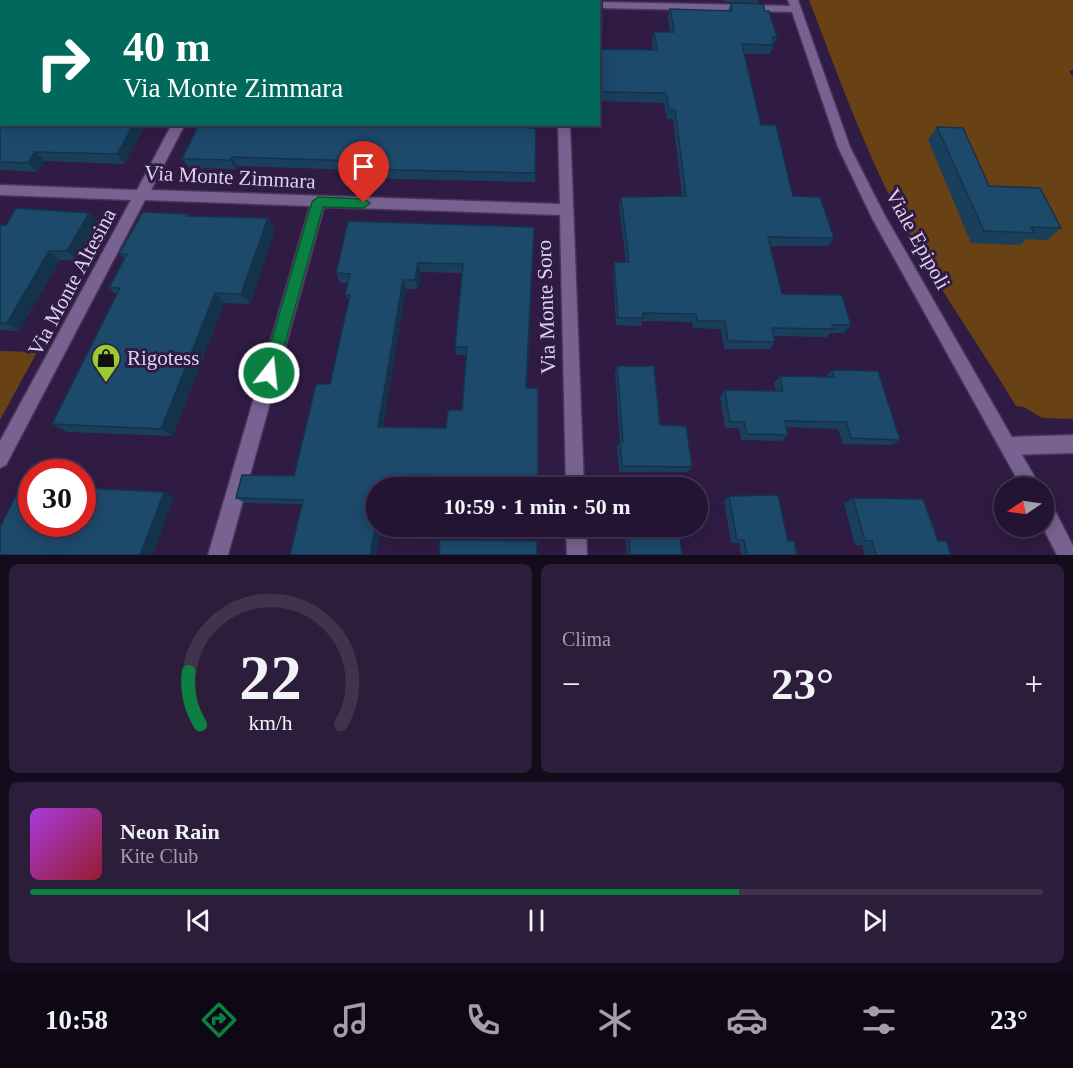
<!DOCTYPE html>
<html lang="it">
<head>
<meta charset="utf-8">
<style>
	body { margin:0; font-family:"Times New Roman",serif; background:#2c1d3b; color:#f1f3f6; height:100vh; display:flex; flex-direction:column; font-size:22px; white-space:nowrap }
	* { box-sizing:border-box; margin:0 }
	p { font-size:20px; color:#a39eac }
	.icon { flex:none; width:33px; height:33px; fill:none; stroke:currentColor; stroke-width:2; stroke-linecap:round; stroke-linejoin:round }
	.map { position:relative; height:555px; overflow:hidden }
	.panel { display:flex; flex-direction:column; gap:9px; padding:9px; background:#140b1c; flex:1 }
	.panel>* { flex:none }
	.hud { position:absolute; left:0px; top:0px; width:600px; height:126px; box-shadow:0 3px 15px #0003,0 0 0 2px #41334e; background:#00695c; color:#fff; overflow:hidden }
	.needle { width:39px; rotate:257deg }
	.buttons { position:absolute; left:994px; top:477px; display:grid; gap:12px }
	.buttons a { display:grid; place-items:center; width:60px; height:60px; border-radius:50%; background:#241433; box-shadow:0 3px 15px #0003,0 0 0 2px #41334e; font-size:30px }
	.speed { position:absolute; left:18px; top:459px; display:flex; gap:12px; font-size:30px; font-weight:700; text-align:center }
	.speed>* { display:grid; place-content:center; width:78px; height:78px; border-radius:50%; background:#241433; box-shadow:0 3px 15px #0003,0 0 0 2px #41334e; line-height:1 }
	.speed .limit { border:9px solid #d22; background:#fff; color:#111 }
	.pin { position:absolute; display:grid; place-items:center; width:51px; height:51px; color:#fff; margin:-62px -26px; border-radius:50% 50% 50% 0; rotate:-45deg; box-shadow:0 0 6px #0007 }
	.pin .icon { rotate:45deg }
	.me { position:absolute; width:66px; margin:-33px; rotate:16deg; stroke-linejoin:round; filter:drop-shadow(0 0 4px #0008) }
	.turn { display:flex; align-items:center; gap:21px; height:126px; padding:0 24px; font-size:27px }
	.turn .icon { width:78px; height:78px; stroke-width:2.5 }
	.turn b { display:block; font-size:42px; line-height:51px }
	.big { font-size:45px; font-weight:800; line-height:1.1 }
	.panel .card { flex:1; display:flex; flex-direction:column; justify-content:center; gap:9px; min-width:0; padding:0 21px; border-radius:9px; background:#2c1d3b }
	.panel .dial { align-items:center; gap:0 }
	.dial svg { height:156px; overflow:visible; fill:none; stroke:#41334e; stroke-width:7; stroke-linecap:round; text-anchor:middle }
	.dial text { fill:#f1f3f6; stroke:none }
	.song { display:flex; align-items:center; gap:18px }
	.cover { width:72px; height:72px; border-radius:9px; background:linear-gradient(135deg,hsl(280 70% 55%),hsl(350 70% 35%)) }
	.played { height:6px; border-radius:3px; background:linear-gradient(90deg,#0b8043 70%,#41334e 70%) }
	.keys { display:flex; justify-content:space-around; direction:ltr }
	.heat { display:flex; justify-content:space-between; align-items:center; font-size:33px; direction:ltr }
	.panel .tiles { flex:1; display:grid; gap:9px; grid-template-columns:1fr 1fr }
	.card:last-child { grid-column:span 2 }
	.trip { position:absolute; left:366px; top:477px; width:342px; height:60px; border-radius:30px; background:#241433; box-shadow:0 3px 15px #0003,0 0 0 2px #41334e; font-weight:800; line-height:60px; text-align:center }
	.menu { display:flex; height:96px; justify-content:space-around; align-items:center; background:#0e0814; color:#a39eac }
	.menu .icon { width:42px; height:42px }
	.menu .current { color:#0b8043 }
	.menu b { font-size:27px; color:#f1f3f6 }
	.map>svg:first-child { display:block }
	.green { fill:#684115 }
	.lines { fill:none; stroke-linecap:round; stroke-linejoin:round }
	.service-casing { stroke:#483558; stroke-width:3 }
	.minor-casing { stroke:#483558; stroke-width:3 }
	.secondary-casing { stroke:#483558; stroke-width:3 }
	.service { fill:#786291; fill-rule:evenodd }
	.minor { fill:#786291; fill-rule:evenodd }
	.secondary { fill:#786291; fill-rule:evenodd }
	.wall { fill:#193f5c; fill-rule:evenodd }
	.shaded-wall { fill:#14334b }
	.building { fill:#1d496b; stroke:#14334b; stroke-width:1.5; fill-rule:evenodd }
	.route { fill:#0b8043; stroke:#07532c; stroke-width:1.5 }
	.labels { text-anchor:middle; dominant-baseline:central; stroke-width:6; stroke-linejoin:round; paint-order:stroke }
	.street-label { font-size:21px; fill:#ded3ed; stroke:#301b44 }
	.poi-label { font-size:21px; fill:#ded3ed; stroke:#301b44; text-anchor:start }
</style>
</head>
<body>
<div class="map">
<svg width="1073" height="555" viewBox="0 0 1073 555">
	<rect width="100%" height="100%" fill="#301b44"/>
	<g class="green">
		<path d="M809 0H1073V70L1069 71 1073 77V419L1042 418 1024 407 1016 406C976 340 930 276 895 207 861 140 836 70 809 0Z"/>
		<path d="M0 351 37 352 0 420Z"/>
	</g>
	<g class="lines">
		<g class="service-casing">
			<path id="service" d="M1073 435V453L1009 455 1003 452 1000 446 1003 440 1009 437Z"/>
		</g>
		<g class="minor-casing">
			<g id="minor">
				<path d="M598 2 795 6 800 9 795 12 598 8Z"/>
				<rect x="0" y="37" width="2" height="6"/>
				<path d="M172 124H185L151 190 560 204 558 124H570L584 488H566L560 215 324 207 228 555H208L310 206 145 200 6 465 0 468V441L131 200 0 195V185L137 190Z"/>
				<path d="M566 526H586L587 555H567Z"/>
			</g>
		</g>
		<g class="secondary-casing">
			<g id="secondary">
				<path d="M788 0H798L850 147 884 214 1041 488H1022L873 220 838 147Z"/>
				<path d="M1044 501 1051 503 1073 546V555H1057L1042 526Z"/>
			</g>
		</g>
		<use href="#service" class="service"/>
		<use href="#minor" class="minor"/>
		<use href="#secondary" class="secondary"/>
	</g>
	<g class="wall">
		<path d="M725 0H758L757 3 725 2Z"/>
		<path d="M598 2 603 23 602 33H598Z"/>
		<path d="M731 3 765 11 777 37 770 54H744L761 125 793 196 834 238 828 246H770L782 294 851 325 844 333H830L827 337 774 336 775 342 770 349H724L721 329 693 328 692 322 642 321 641 326 616 325 613 270 614 262H626L619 206 621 197 682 196 673 119H667L664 103 598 101V49L653 50 652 42 654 32H670L668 18 670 9 728 11Z"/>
		<path d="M0 49 146 124 124 164 45 161 37 172 0 170Z"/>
		<path d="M199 124H528V128H536L535 182 357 178 354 170 237 166 236 169 189 168 182 159Z"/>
		<path d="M937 127 989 186 1061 228 1047 240 1027 239 1020 245 971 243 928 140Z"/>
		<path d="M89 213 98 222 77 260H60L19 331 0 330V225H6Z"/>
		<path d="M188 214 190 216 268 218 275 230 250 304 224 303 173 436 67 432 52 424 117 295 109 288 124 258 119 254Z"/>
		<path d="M534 237 527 388H538V483L416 480 376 526H411V532H380L376 555H290L302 504 245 503 236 498 294 476 330 384 349 301 345 295 348 283H340L336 273ZM421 272 462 273 455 347 457 355H467L462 410 446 428 383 427 406 289H418Z"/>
		<path d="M617 366 660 425 692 467 688 472H619L617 447 620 441 615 373Z"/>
		<path d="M832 370 900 440 891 445 843 444 838 429 786 427 788 435 781 441 741 440 739 428H725L720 397 725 390 776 391 774 383 780 376 825 377Z"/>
		<path d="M729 496 788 541 797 555H741L739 543H731L724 501Z"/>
		<path d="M853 498 938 541 951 555H865L862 545H855L844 503Z"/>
		<path d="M628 527 682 555H627L625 531Z"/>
	</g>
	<g class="shaded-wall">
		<path d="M38 0H52L51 2H37Z"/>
		<path d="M134 124H146L124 164 117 154Z"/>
		<path d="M35 152 45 161 37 172 28 163Z"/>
		<path d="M232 157 237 166 236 169 230 160Z"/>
		<path d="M89 213 98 222 77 260 67 251Z"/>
		<path d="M268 218 275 230 250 304 241 294Z"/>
		<path d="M534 227V237L527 395 526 388Z"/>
		<path d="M49 251 60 260 19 331 7 323Z"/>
		<path d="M418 263 421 272 418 289 415 280Z"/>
		<path d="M403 280 406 289 382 434 378 427Z"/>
		<path d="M215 293 224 303 173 436 161 429Z"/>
		<path d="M413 475 416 480 415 488H411Z"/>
		<path d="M164 492 174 497 153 555H140Z"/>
		<path d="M407 526H411V532L407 528Z"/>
		<path d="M375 528 380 532 376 555H370Z"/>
	</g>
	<g class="building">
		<path d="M0 0H38L37 2H2L0 4Z"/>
		<path d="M110 0H601L602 1 603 23H598V2H109Z"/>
		<path d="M731 3 763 4 765 11H769L777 37H772L774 45 742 44 761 125H776L793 196 820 197 834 238 768 237 782 294 842 295 851 325H832L833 329 772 328 775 342 728 341 725 321H697L696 314 643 313V318H618L614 262H629L621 197 686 196 675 110H669L666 93 598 92V49L657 50 654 32H674L670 9 732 11Z"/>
		<path d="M0 49H2V124H134L117 154 35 152 28 163 0 162Z"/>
		<path d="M199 124H528L527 128H536L535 173 354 169 356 161 232 157 230 160 182 159Z"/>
		<path d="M937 127 963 128 989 186 1040 188 1061 228 1031 227 1034 233 984 231Z"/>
		<path d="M16 208 89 213 67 251H49L7 323H0V225H6Z"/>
		<path d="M143 212 188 214 187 216 268 218 241 294 215 293 161 429 52 424 120 288H109L127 254H119Z"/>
		<path d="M348 221 534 227 526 388H538V478L413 475 411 488H376V526H407V528H375L370 555H290L303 500 236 498 242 475 294 476 316 384H330L350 295H345L350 274 336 273ZM418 263 463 264 455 347H467L462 410H448L446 428 378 427 403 280H415Z"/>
		<path d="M617 366H654L660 425 686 426 692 467 622 466 620 441 623 442Z"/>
		<path d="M832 370 878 371 900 440 851 438 846 422 785 421 788 435 747 434 744 422H730L725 390 783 391 780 376 834 377Z"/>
		<path d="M21 485 32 486V524H82V488L164 492 140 555H0V527Z"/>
		<path d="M778 495 788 541H794L797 555H747L744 540H737L729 496Z"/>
		<path d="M853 498 923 499 938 541H946L951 555H876L872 541H865Z"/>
		<path d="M628 527 679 529 682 555H630Z"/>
		<path d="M440 540 537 541V555H439Z"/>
	</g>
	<path class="route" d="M318 197 364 199 370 203 364 208 323 207 277 373 275 378 269 380 264 378 262 373 312 202Z"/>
	<defs>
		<g id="shop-pin" transform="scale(1.5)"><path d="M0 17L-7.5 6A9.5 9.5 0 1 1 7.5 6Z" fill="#9dca30" stroke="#301b44"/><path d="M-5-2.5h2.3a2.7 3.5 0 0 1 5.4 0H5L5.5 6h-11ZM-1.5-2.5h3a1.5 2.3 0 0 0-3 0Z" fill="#111"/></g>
	</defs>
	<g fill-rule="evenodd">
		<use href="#shop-pin" x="106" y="358"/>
	</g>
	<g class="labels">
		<g class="street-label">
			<text transform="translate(230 177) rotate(3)">Via Monte Zimmara</text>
			<text transform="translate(918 239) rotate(61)">Viale Epipoli</text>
			<text transform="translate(72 282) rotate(-62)">Via Monte Altesina</text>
			<text transform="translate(546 307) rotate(-92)">Via Monte Soro</text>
		</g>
		<g class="poi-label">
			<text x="127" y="358">Rigotess</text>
		</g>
	</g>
</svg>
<div class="buttons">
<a><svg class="needle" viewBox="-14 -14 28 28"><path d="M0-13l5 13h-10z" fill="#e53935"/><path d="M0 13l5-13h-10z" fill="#a39eac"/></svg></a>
</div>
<div class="speed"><div class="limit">30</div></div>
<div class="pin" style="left:364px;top:203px;background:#d93025"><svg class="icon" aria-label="arrive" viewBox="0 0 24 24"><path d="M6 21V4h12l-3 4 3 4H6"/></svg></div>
<svg class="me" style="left:269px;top:373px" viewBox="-20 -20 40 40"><circle r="17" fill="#0b8043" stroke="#fff" stroke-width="3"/><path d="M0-11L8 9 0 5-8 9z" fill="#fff"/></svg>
<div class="trip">10:59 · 1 min · 50 m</div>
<div class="hud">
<div class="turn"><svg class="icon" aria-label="right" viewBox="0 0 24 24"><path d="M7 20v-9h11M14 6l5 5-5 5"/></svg><div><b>40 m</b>Via Monte Zimmara</div></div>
</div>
</div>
<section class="panel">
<div class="tiles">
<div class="card dial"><svg viewBox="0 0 100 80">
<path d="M14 69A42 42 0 1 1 86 69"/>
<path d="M14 69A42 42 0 0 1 8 42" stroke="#0b8043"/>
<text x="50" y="56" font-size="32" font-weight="700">22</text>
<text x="50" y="72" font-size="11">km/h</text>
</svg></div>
<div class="card"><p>Clima</p>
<div class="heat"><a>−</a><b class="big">23°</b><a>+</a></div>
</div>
<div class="card">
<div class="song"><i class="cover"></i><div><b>Neon Rain</b><p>Kite Club</p></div></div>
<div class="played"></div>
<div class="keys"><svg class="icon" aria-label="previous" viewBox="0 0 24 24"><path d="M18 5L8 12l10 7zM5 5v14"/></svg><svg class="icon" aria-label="pause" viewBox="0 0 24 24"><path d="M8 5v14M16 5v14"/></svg><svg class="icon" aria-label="next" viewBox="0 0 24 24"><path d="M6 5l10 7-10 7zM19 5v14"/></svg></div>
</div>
</div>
</section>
<nav class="menu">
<b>10:58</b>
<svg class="icon current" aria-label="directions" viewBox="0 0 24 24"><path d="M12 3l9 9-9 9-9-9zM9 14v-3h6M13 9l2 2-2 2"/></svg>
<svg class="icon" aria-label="music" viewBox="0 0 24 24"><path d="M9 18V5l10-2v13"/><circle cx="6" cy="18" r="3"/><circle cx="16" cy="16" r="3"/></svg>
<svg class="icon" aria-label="phone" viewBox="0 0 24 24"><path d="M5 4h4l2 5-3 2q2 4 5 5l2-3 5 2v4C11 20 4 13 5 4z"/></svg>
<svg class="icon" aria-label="climate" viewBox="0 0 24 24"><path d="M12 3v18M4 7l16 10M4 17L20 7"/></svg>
<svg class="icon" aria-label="car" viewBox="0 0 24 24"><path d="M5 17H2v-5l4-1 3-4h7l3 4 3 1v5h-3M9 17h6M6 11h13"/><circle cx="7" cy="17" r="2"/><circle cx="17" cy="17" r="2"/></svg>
<svg class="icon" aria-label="filters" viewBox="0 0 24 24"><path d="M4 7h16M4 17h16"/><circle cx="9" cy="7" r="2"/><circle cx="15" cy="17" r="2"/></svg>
<b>23°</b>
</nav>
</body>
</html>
